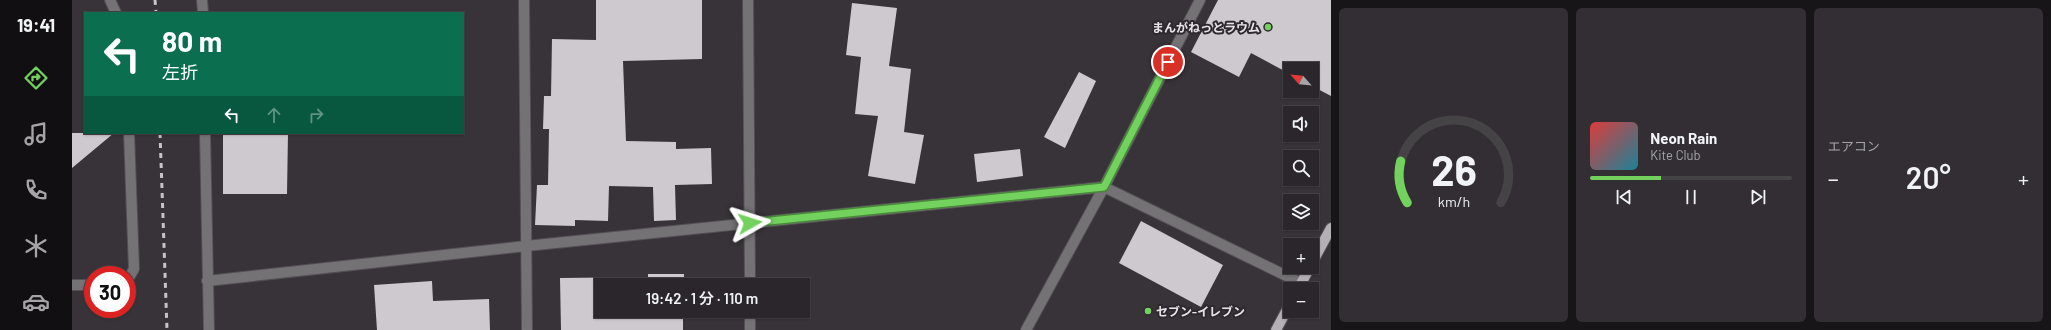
<!DOCTYPE html>
<html lang="ja">
<head>
<meta charset="utf-8">
<style>
	body { margin:0; font-family:Barlow,"Noto Sans JP",sans-serif; background:#322e33; color:#f1f3f6; height:100vh; display:flex; flex-direction:column; font-size:15px; white-space:nowrap }
	* { box-sizing:border-box; margin:0 }
	p { font-size:13px; color:#a5a5a9 }
	.icon { flex:none; width:22px; height:22px; fill:none; stroke:currentColor; stroke-width:2; stroke-linecap:round; stroke-linejoin:round }
	.map { position:relative; flex:1; overflow:hidden }
	.side { display:flex; flex-direction:column; gap:8px; padding:8px; background:#171518; width:720px }
	.side>* { flex:none }
	.top-card { position:absolute; left:12px; top:12px; width:380px; height:122px; border-radius:0px; box-shadow:0 1px 3px #0004,0 0 0 1px #464347; background:#0b6e4f; color:#fff; overflow:hidden }
	.needle { width:26px; rotate:297deg }
	.tools { position:absolute; left:1211px; top:62px; display:grid; gap:8px }
	.tools a { display:grid; place-items:center; width:36px; height:36px; border-radius:0px; background:#2a262b; box-shadow:0 1px 3px #0004,0 0 0 1px #464347; font-size:20px }
	.speed { position:absolute; left:12px; top:266px; display:flex; gap:8px; font-size:20px; font-weight:700; text-align:center }
	.speed>* { display:grid; place-content:center; width:52px; height:52px; border-radius:50%; background:#2a262b; box-shadow:0 1px 3px #0004,0 0 0 1px #464347; line-height:1 }
	.speed .limit { border:6px solid #d22; background:#fff; color:#111 }
	.pin { position:absolute; display:grid; place-items:center; width:34px; height:34px; color:#fff; margin:-17px; border:2px solid #fff; border-radius:50%; box-shadow:0 1px 4px #0007 }
	.me { position:absolute; width:44px; margin:-22px; rotate:84deg; stroke-linejoin:round; filter:drop-shadow(0 0 3px #0008) }
	.turn { display:flex; align-items:center; gap:14px; height:84px; padding:0 12px; font-size:18px }
	.turn .icon { width:52px; height:52px; stroke-width:2.5 }
	.turn b { display:block; font-size:28px; line-height:34px }
	.lanes { display:flex; align-items:center; height:38px; padding:0 12px; background:#0003; justify-content:center; gap:20px; direction:ltr }
	.lanes .off { opacity:.35 }
	.big { font-size:30px; font-weight:600; line-height:1.1 }
	.side .widget { flex:1; display:flex; flex-direction:column; justify-content:center; gap:6px; min-width:0; padding:0 14px; border-radius:6px; background:#322e33 }
	.side .dial { align-items:center; gap:0 }
	.dial svg { height:104px; overflow:visible; fill:none; stroke:#464347; stroke-width:7; stroke-linecap:round; text-anchor:middle }
	.dial text { fill:#f1f3f6; stroke:none }
	.song { display:flex; align-items:center; gap:12px }
	.cover { width:48px; height:48px; border-radius:6px; background:linear-gradient(135deg,hsl(0 70% 55%),hsl(190 70% 35%)) }
	.played { height:4px; border-radius:2px; background:linear-gradient(90deg,#72d25d 35%,#464347 35%) }
	.keys { display:flex; justify-content:space-around; direction:ltr }
	.heat { display:flex; justify-content:space-between; align-items:center; font-size:22px; direction:ltr }
	.side .tiles { flex:1; display:grid; gap:8px; grid-template-columns:repeat(3,1fr) }
	.trip { position:absolute; left:522px; top:278px; width:216px; height:40px; border-radius:0px; background:#2a262b; box-shadow:0 1px 3px #0004,0 0 0 1px #464347; font-weight:600; line-height:40px; text-align:center }
	main { display:flex; flex:1; min-height:0 }
	.tab-bar { display:flex; flex-direction:column; width:72px; justify-content:space-around; align-items:center; background:#110f11; color:#a5a5a9 }
	.tab-bar .icon { width:28px; height:28px }
	.tab-bar .on { color:#72d25d }
	.tab-bar b { font-size:18px; color:#f1f3f6 }
	.map>svg:first-child { display:block }
	.building { fill:#cec8cf }
	.lines { fill:none; stroke-linecap:round; stroke-linejoin:round }
	.minor-casing { stroke:#544f55; stroke-width:12 }
	.major-casing { stroke:#544f55; stroke-width:12 }
	.minor { stroke:#757276; stroke-width:10 }
	.major { stroke:#b5afb6; stroke-width:10 }
	.rail { stroke:#c7c3c8; stroke-width:3; stroke-dasharray:5 5; stroke-linecap:butt }
	.route-casing { stroke:#4a883c; stroke-width:10 }
	.route { stroke:#72d25d; stroke-width:7 }
	.poi-dot { fill:#72d25d; stroke:#2e292f; stroke-width:1.5 }
	.labels { text-anchor:middle; dominant-baseline:central; stroke-width:4; stroke-linejoin:round; paint-order:stroke }
	.poi-label { font-size:12px; font-weight:bold; fill:#e7e4e8; stroke:#2e292f; text-anchor:end }
</style>
</head>
<body>
<main>
<nav class="tab-bar">
<b>19:41</b>
<svg class="icon on" aria-label="directions" viewBox="0 0 24 24"><path d="M12 3l9 9-9 9-9-9zM9 14v-3h6M13 9l2 2-2 2"/></svg>
<svg class="icon" aria-label="music" viewBox="0 0 24 24"><path d="M9 18V5l10-2v13"/><circle cx="6" cy="18" r="3"/><circle cx="16" cy="16" r="3"/></svg>
<svg class="icon" aria-label="phone" viewBox="0 0 24 24"><path d="M5 4h4l2 5-3 2q2 4 5 5l2-3 5 2v4C11 20 4 13 5 4z"/></svg>
<svg class="icon" aria-label="climate" viewBox="0 0 24 24"><path d="M12 3v18M4 7l16 10M4 17L20 7"/></svg>
<svg class="icon" aria-label="car" viewBox="0 0 24 24"><path d="M5 17H2v-5l4-1 3-4h7l3 4 3 1v5h-3M9 17h6M6 11h13"/><circle cx="7" cy="17" r="2"/><circle cx="17" cy="17" r="2"/></svg>
</nav>
<div class="map">
<svg width="1259" height="330" viewBox="0 0 1259 330">
	<rect width="100%" height="100%" fill="#383339"/>
	<g class="building">
		<path d="M524 0H630V59L551 61 554 141 604 142V149L639 148 640 184 603 185 604 220 582 221 581 187 537 186 536 221 503 220V226L463 225 465 185H476L477 129H471L472 96H479L480 39 524 40Z"/>
		<path d="M1146 0H1259V96L1240 86V69H1218V74L1179 53 1167 77 1119 52Z"/>
		<path d="M780 3 825 8 817 66 839 69 832 132 852 135 843 184 796 176 806 116 783 114 789 57 774 55Z"/>
		<path d="M1007 72 1024 81 993 148 972 137Z"/>
		<path d="M0 133H42L0 168Z"/>
		<path d="M151 133H216L215 194H151Z"/>
		<path d="M948 149 951 176 905 182 902 154Z"/>
		<path d="M1069 221 1151 265 1129 307 1047 263Z"/>
		<path d="M576 274H612V285H529V311H611V330H489L488 278 576 277Z"/>
		<path d="M360 281 361 301 417 299 418 330H305L302 285Z"/>
	</g>
	<g class="lines">
		<g class="minor-casing">
			<g id="minor">
				<path d="M38 0 44 13"/>
				<path d="M130 0 131 13"/>
				<path d="M452 0 455 330"/>
				<path d="M676 0 678 285"/>
				<path d="M133 133 137 330"/>
				<path d="M55 281 62 269 57 133"/>
				<path d="M135 281 454 246 1032 187 1229 283"/>
				<path d="M0 285H21"/>
				<path d="M678 330V311"/>
				<path d="M954 330 1032 187 1128 0"/>
			</g>
		</g>
		<g class="major-casing">
			<g id="major">
				<path d="M1240 263 1259 228"/>
				<path d="M1226 289 1238 267"/>
				<path d="M1204 330 1218 304"/>
			</g>
		</g>
		<use href="#minor" class="minor"/>
		<use href="#major" class="major"/>
		<g class="rail">
			<path d="M83 0 84 13"/>
			<path d="M88 133 95 330"/>
		</g>
	</g>
	<g class="lines">
		<g class="route-casing">
			<path id="route" d="M678 223 1032 187 1096 62"/>
		</g>
		<use href="#route" class="route"/>
	</g>
	<g class="poi-dot">
		<circle cx="1196" cy="27" r="4"/>
		<circle cx="1076" cy="311" r="4"/>
	</g>
	<g class="labels">
		<g class="poi-label">
			<text x="1188" y="27">まんがねっとラウム</text>
			<text x="1084" y="311" text-anchor="start">セブン-イレブン</text>
		</g>
	</g>
</svg>
<div class="tools">
<a><svg class="needle" viewBox="-14 -14 28 28"><path d="M0-13l5 13h-10z" fill="#e53935"/><path d="M0 13l5-13h-10z" fill="#a5a5a9"/></svg></a>
<a><svg class="icon" aria-label="sound" viewBox="0 0 24 24"><path d="M4 9h4l5-4v14l-5-4H4zM17 9q2 3 0 6"/></svg></a>
<a><svg class="icon" aria-label="search" viewBox="0 0 24 24"><circle cx="10" cy="10" r="6"/><path d="M15 15l6 6"/></svg></a>
<a><svg class="icon" aria-label="layers" viewBox="0 0 24 24"><path d="M12 4l9 5-9 5-9-5zM3 14l9 5 9-5"/></svg></a>
<a>+</a>
<a>−</a>
</div>
<div class="speed"><div class="limit">30</div></div>
<div class="pin" style="left:1096px;top:62px;background:#d93025"><svg class="icon" aria-label="arrive" viewBox="0 0 24 24"><path d="M6 21V4h12l-3 4 3 4H6"/></svg></div>
<svg class="me" style="left:678px;top:223px" viewBox="-20 -20 40 40"><path d="M0-17L14 15 0 8-14 15z" fill="#72d25d" stroke="#fff" stroke-width="4"/></svg>
<div class="trip">19:42 · 1 分 · 110 m</div>
<div class="top-card">
<div class="turn"><svg class="icon" aria-label="left" viewBox="0 0 24 24"><path d="M17 20v-9H6M10 6l-5 5 5 5"/></svg><div><b>80 m</b>左折</div></div>
<div class="lanes"><svg class="icon" aria-label="left" viewBox="0 0 24 24"><path d="M17 20v-9H6M10 6l-5 5 5 5"/></svg><svg class="icon off" aria-label="ahead" viewBox="0 0 24 24"><path d="M12 20V5M6 11l6-6 6 6"/></svg><svg class="icon off" aria-label="right" viewBox="0 0 24 24"><path d="M7 20v-9h11M14 6l5 5-5 5"/></svg></div>
</div>
</div>
<section class="side">
<div class="tiles">
<div class="widget dial"><svg viewBox="0 0 100 80">
<path d="M14 69A42 42 0 1 1 86 69"/>
<path d="M14 69A42 42 0 0 1 9 37" stroke="#72d25d"/>
<text x="50" y="56" font-size="32" font-weight="700">26</text>
<text x="50" y="72" font-size="11">km/h</text>
</svg></div>
<div class="widget">
<div class="song"><i class="cover"></i><div><b>Neon Rain</b><p>Kite Club</p></div></div>
<div class="played"></div>
<div class="keys"><svg class="icon" aria-label="previous" viewBox="0 0 24 24"><path d="M18 5L8 12l10 7zM5 5v14"/></svg><svg class="icon" aria-label="pause" viewBox="0 0 24 24"><path d="M8 5v14M16 5v14"/></svg><svg class="icon" aria-label="next" viewBox="0 0 24 24"><path d="M6 5l10 7-10 7zM19 5v14"/></svg></div>
</div>
<div class="widget"><p>エアコン</p>
<div class="heat"><a>−</a><b class="big">20°</b><a>+</a></div>
</div>
</div>
</section>
</main>
</body>
</html>
